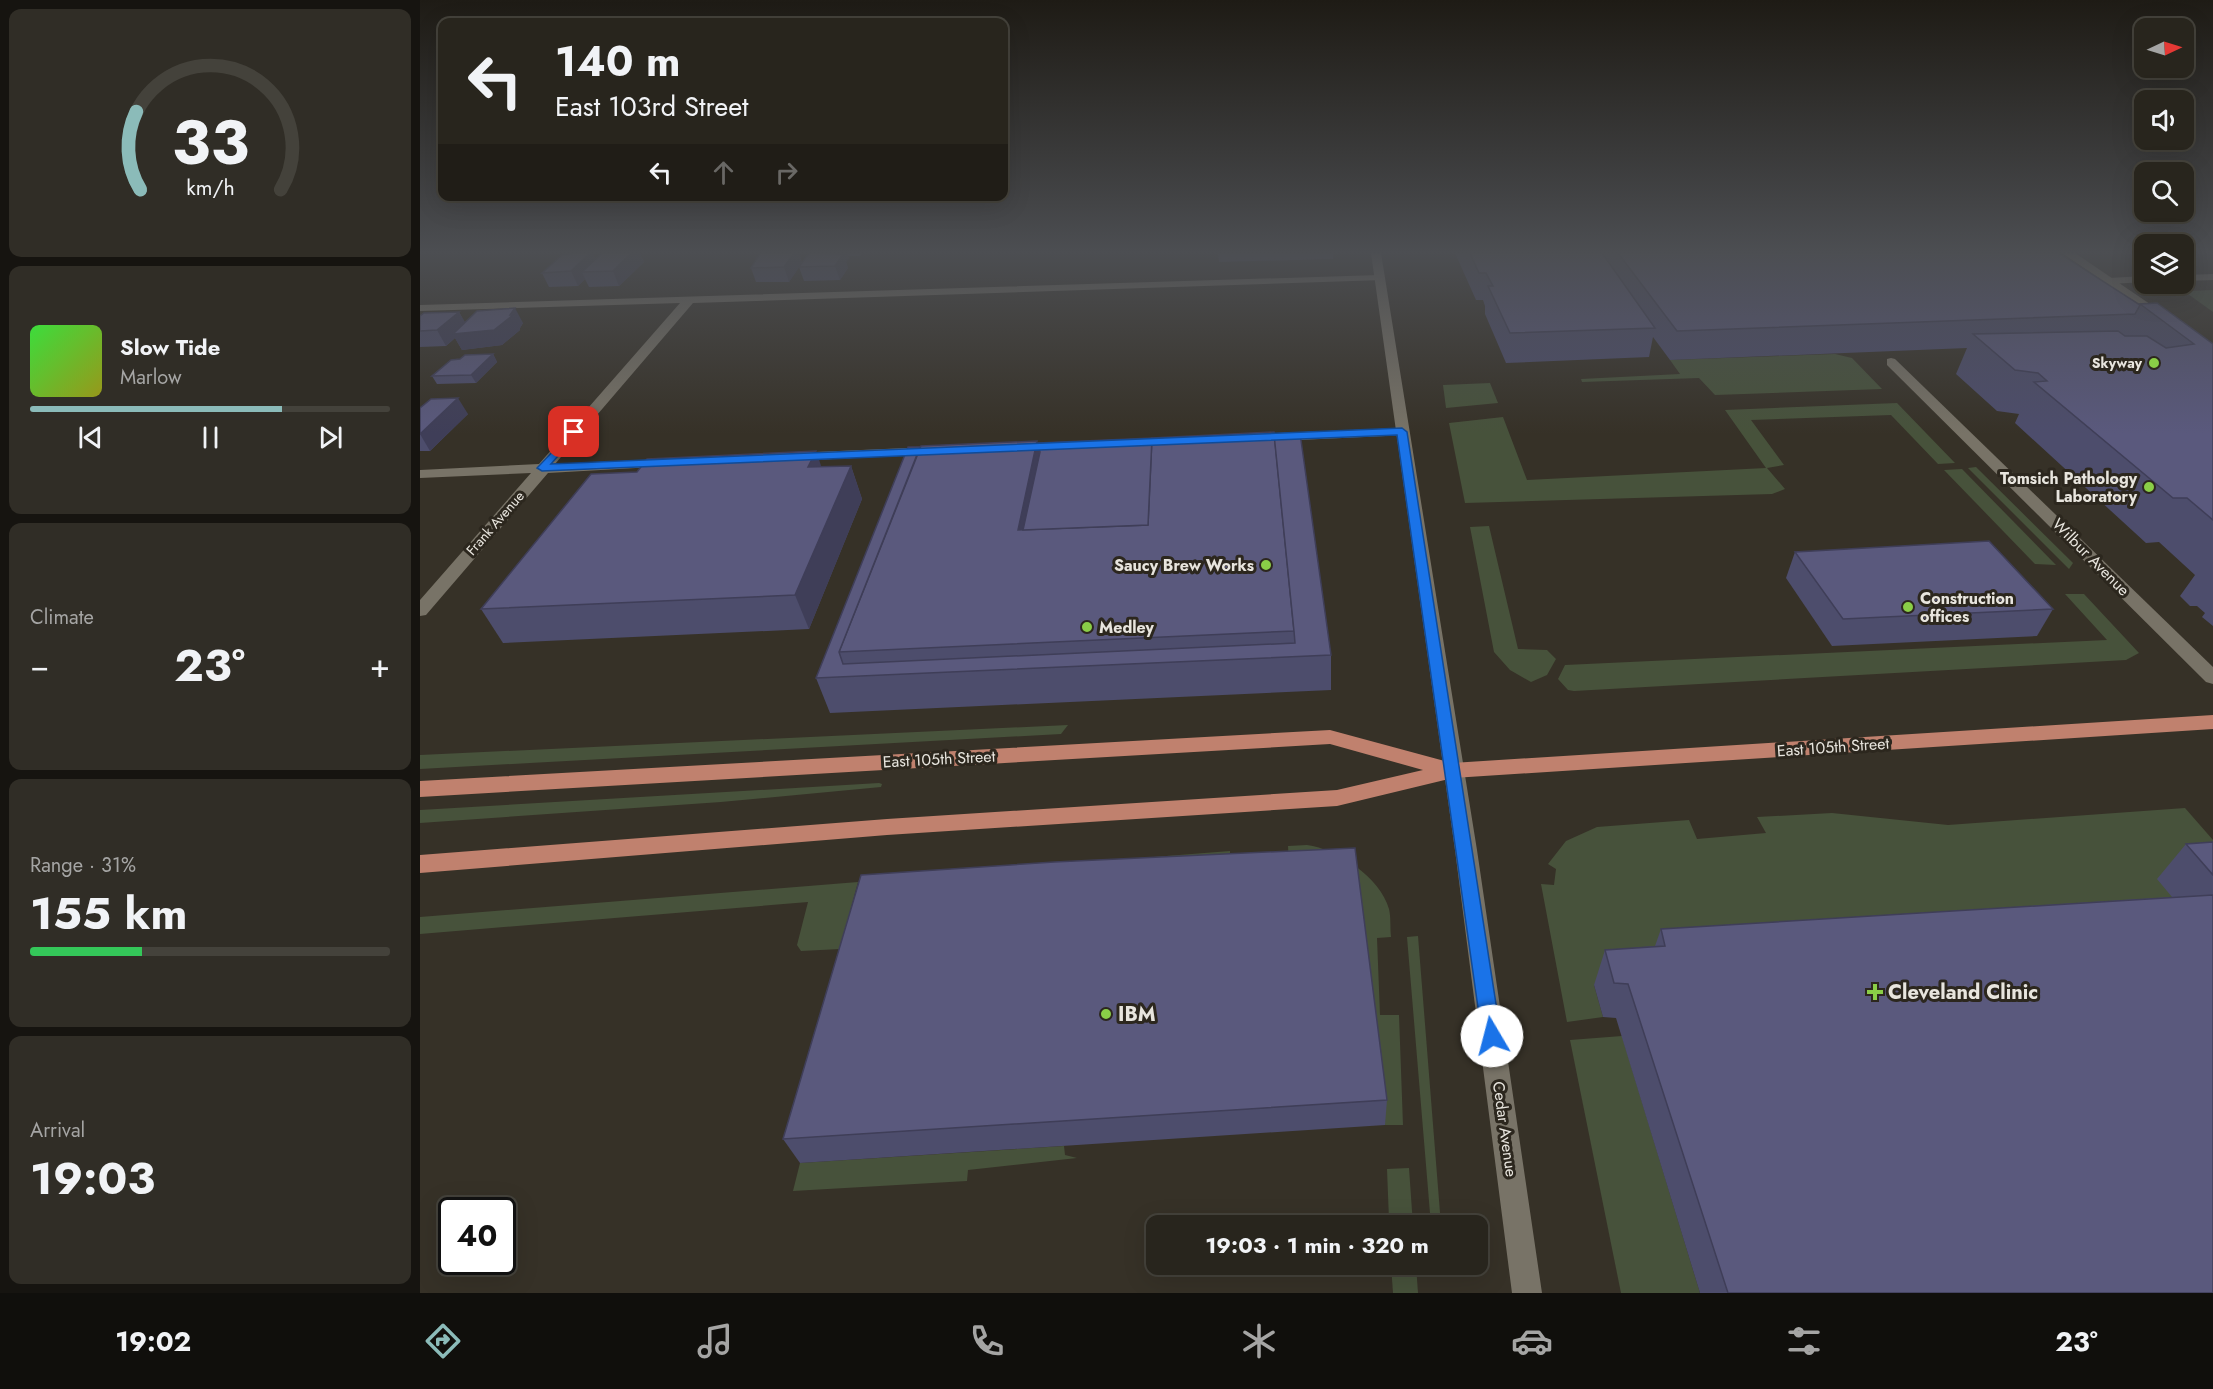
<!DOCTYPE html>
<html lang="en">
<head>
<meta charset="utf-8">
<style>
	body { margin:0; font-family:Jost,sans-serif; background:#302d26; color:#f1f3f6; height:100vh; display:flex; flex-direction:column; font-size:22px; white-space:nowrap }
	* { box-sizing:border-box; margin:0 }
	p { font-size:20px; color:#a5a5a4 }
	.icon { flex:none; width:33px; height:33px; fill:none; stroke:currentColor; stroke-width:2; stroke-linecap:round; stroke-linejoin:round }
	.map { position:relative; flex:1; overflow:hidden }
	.drawer { display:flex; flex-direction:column; gap:9px; padding:9px; background:#161410; width:420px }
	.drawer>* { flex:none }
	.guide { position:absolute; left:18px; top:18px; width:570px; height:183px; border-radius:12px; box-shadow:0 6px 24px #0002,0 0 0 2px #44423b; background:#28251d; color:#f1f3f6; overflow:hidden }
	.needle { width:39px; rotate:86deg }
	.controls { position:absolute; left:1714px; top:18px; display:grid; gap:12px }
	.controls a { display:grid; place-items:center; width:60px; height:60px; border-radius:12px; background:#28251d; box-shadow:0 6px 24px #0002,0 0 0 2px #44423b; font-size:30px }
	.speed { position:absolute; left:18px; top:1197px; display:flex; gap:12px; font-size:30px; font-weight:700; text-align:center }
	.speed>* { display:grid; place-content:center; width:78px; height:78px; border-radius:50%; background:#28251d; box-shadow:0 6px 24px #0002,0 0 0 2px #44423b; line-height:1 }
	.speed .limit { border:3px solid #111; border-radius:9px; background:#fff; color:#111 }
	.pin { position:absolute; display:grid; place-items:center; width:51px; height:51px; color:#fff; margin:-26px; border-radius:12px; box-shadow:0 3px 9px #0006 }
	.me { position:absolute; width:66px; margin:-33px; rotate:352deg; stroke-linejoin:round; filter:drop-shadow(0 0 4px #0008) }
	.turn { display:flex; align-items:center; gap:21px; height:126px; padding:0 18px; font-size:27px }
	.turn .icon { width:78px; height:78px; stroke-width:2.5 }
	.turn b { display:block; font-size:42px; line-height:51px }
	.lanes { display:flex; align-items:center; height:57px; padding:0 18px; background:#0003; justify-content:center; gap:30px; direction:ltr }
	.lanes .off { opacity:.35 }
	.big { font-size:45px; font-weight:700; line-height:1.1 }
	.drawer .card { flex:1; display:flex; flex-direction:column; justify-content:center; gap:9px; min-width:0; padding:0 21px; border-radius:12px; background:#302d26 }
	.drawer .dial { align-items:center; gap:0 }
	.dial svg { height:156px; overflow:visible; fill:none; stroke:#44423b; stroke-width:7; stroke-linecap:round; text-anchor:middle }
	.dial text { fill:#f1f3f6; stroke:none }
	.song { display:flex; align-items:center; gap:18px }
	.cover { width:72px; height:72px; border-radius:9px; background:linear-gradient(135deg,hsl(120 70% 55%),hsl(60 70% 35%)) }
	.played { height:6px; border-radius:3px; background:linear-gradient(90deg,#8bbbb9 70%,#44423b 70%) }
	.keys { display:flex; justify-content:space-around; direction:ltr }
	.heat { display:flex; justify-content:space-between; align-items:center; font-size:33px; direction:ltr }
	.charge { height:9px; border-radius:4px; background:linear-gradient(90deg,#34c759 31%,#44423b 0) }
	.trip { position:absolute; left:726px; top:1215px; width:342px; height:60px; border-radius:12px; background:#28251d; box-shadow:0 6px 24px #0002,0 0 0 2px #44423b; font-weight:700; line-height:60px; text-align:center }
	.dock { display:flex; height:96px; justify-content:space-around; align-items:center; background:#100f0c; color:#a5a5a4 }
	.dock .icon { width:42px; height:42px }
	.dock .selected { color:#8bbbb9 }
	.dock b { font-size:27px; color:#f1f3f6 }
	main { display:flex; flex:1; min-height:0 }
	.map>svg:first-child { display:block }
	.green { fill:#47523b }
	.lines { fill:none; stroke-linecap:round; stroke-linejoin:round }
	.street { fill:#787367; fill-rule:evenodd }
	.secondary { fill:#787367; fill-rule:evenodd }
	.primary { fill:#c0816e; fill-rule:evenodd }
	.wall { fill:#4d4d6c }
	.shaded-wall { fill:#3f3e58 }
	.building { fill:#5a597d; stroke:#3f3e58; stroke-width:1.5 }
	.route { fill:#1a73e8; stroke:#114b97; stroke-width:1.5 }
	.poi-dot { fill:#8ace47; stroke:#2c271e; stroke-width:2 }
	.labels { text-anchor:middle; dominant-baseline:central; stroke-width:6; stroke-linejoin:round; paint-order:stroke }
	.far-poi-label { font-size:14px; font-weight:bold; fill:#e8e5de; stroke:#2c271e; text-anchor:end }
	.far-street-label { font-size:14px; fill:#e8e5de; stroke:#2c271e }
	.poi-label { font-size:16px; font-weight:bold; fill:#e8e5de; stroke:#2c271e; text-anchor:end }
	.street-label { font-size:16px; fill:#e8e5de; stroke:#2c271e }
	.near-poi-label { font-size:20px; font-weight:bold; fill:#e8e5de; stroke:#2c271e; text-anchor:start }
</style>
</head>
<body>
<main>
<section class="drawer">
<div class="card dial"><svg viewBox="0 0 100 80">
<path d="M14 69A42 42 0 1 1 86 69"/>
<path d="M14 69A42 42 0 0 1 12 29" stroke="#8bbbb9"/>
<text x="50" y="56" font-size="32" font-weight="700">33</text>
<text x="50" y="72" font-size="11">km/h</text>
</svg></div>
<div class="card">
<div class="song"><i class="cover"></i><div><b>Slow Tide</b><p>Marlow</p></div></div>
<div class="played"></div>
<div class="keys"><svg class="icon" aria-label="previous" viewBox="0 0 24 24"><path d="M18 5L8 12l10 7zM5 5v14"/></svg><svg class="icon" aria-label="pause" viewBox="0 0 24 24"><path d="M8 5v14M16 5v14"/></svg><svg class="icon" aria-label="next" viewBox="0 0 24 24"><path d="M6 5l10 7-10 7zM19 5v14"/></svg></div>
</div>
<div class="card"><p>Climate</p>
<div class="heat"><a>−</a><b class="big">23°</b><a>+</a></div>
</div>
<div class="card"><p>Range · 31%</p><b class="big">155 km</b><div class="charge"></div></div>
<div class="card"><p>Arrival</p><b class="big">19:03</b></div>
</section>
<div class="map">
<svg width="1793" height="1293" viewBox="0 0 1793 1293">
	<rect width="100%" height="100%" fill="#363127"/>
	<g class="green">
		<path d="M1793 290V312L1768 294 1770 291Z"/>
		<path d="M1415 354 1432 358 1462 389 1295 395 1279 378 1162 382 1161 379 1260 374 1250 360Z"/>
		<path d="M1070 383 1078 403 1026 408 1023 385Z"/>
		<path d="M1477 403 1535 463 1518 464 1471 415 1331 420 1364 465 1347 468 1365 489 1352 494 1045 503 1029 423 1083 417 1107 480 1346 468 1305 410Z"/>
		<path d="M1556 467 1653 563 1649 569 1548 468Z"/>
		<path d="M1542 469 1636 565 1615 564 1524 470Z"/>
		<path d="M1069 526 1098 649 1127 650 1136 659 1127 675 1111 682 1090 670 1074 652 1050 527Z"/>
		<path d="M1645 594H1664L1719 653 1706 660 1154 691 1148 690 1138 679 1145 665 1687 640Z"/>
		<path d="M648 725 641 734 0 769V755Z"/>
		<path d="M459 783 462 784 461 787 301 802 0 823V810Z"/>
		<path d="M1765 808 1793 840V859L1778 929 1174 985 1183 1017 1147 1022 1121 884 1134 885 1136 869 1128 864 1146 841 1177 827 1269 820 1277 839 1346 833 1337 817 1412 813 1528 825Z"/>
		<path d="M887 845C917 849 960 877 969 909 971 917 970 928 971 937L957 938 960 1015H979L983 1125H965L934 875 569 870 810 851V867L869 863 868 846Z"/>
		<path d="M438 882 420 949 381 951 377 945 388 902 0 934V917Z"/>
		<path d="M998 936 1021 1225H1011L987 937Z"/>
		<path d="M1202 1036 1280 1293H1201L1150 1040Z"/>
		<path d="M644 1146 645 1155 657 1158 548 1170 547 1181 373 1191 380 1163Z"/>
		<path d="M989 1168 993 1225H917L969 1220 967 1169Z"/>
		<path d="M971 1265H996L998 1293H973Z"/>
	</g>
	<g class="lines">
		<g class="street">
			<path d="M1793 274V280L1764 281V275Z"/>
			<path d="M959 275 964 278 963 280 273 303 135 464 246 459 251 460 253 463 251 466 128 473 6 615 0 616V600L111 473 0 478V470L119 464 260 303 0 311V305Z"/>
			<path d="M1725 276V282L1689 284 1683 281 1689 278Z"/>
			<path d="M1471 358 1475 359 1793 667V684L1786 682 1467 365V359Z"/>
			<path d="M982 428 987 429V435L858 441 851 437 858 433Z"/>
			<path d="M510 447 515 448V454L372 461 365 457 372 453Z"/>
		</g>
		<g class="secondary">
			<path d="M951 253H961L1057 850 1122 1293H1092L1035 850Z"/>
			<path d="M1642 253H1655L1749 317 1739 319Z"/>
		</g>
		<path class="primary" d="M1793 715V729L1033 778 917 806 467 835 0 873V855L467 819 917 790 1003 770 910 744 0 797V781L910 730 1032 763Z"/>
	</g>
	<g class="wall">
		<path d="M155 253H173L175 259 182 253H220L224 262 199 286 169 287 165 279 158 286 129 287 122 273Z"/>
		<path d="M379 253 382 263 389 253H442L440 256H428L429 258 426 262 428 268 420 280 384 281 379 267 369 282H336L331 268Z"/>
		<path d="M798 253H913V259L799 262Z"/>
		<path d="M1035 253H1639L1720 305V304L1793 344V626L1782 617 1785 613 1777 606H1770L1760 596 1775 575 1739 542 1726 543 1595 423 1599 414 1577 411 1536 374 1547 348 1250 360 1233 337 1229 357 1086 363 1065 314V306L1063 300H1056Z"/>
		<path d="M39 312 45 323H103L100 328V330L82 345 42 350 35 338 26 346 0 347V316Z"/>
		<path d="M73 354 77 362 56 383 17 384 12 376 40 359Z"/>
		<path d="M0 408 48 414 10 451H0Z"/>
		<path d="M618 443 911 655V690L410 713 396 678 488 447Z"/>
		<path d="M431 466 442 499 389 629 83 643 61 609 401 467Z"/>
		<path d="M1375 552 1633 609 1617 636 1412 646 1366 578Z"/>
		<path d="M1793 842V1293H1280L1196 1018 1183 1017 1174 985 1185 950 1235 946 1241 929 1752 897 1737 879 1766 844Z"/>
		<path d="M967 1100 965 1125 380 1163 363 1139Z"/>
	</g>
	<g class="shaded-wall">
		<path d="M170 253H173L178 266 162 272 165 279 158 286 151 271Z"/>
		<path d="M211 253H220L224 262 199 286 193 271Z"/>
		<path d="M374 253H379L382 263 369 282 364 267Z"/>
		<path d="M418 253H427L429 258 426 262 428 268 420 280 415 266Z"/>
		<path d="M95 308 103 323 100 328V330L82 345 42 350 35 338 26 346 17 330 39 312 48 327 90 315Z"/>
		<path d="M73 354 77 362 56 383 51 375Z"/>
		<path d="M38 398 48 414 10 451 0 434Z"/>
		<path d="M617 441 626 484 615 541 598 530Z"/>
		<path d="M396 451 407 483 388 467Z"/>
		<path d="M431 466 442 499 389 629 375 595Z"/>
	</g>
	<g class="building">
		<path d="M155 253H170L151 271 122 273 142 255Z"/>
		<path d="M182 253H211L193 271 162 272Z"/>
		<path d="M340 253H374L364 267 331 268Z"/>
		<path d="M389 253 418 254H423L415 266 379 267Z"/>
		<path d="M1050 253H1182L1235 328 1090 333 1068 286H1073L1066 273H1059Z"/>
		<path d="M1198 253H1639L1720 305 1715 314 1257 331Z"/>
		<path d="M1737 303 1793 344V520L1767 498H1753L1614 382 1627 381 1618 373 1595 370 1553 334 1698 331 1705 336H1727L1746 348 1774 344 1720 304Z"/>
		<path d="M95 308 90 315H93L74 330 33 334 57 311Z"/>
		<path d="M39 312 17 330 0 331V316L4 313Z"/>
		<path d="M73 354 51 375 12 376 31 360 40 359 45 355Z"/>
		<path d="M38 398 0 434V408L11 399Z"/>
		<path d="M854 432 874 631 419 652 501 446 617 441 598 530 728 525 732 438Z"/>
		<path d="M880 433 911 655 396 678 488 447H500L419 652 423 664 875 643 874 631 854 434Z"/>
		<path d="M732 438 728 525 603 530 620 452 618 443Z"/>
		<path d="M396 451 388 467 431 466 375 595 61 609 171 474 217 472 227 459Z"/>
		<path d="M1569 541 1633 609 1423 619 1375 552Z"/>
		<path d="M1793 842V875L1766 844Z"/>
		<path d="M935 848 967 1100 363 1139 441 875 634 862Z"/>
		<path d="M1793 895V1293H1308L1208 984 1194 983 1185 950 1245 946 1241 929Z"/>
	</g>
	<linearGradient id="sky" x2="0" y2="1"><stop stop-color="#1e1b15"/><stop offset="0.58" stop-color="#4c4e52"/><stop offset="1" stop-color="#4c4e52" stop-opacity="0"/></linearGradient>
	<rect width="1793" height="434" fill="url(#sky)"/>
	<path class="route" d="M982 428 987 432 1081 1036 1079 1043 1072 1045 1065 1043 1062 1036 977 435 122 471 117 468 154 429 159 432 131 464Z"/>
	<g class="poi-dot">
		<circle cx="1734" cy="363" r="6"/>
		<circle cx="1729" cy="487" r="6"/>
		<circle cx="846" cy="565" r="6"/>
		<circle cx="1488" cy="607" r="6"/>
		<circle cx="667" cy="627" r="6"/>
		<path d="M1452 983h6v6h6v6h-6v6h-6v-6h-6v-6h6z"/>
		<circle cx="686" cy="1014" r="6"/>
	</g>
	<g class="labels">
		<g class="far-poi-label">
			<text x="1722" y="363">Skyway</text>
		</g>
		<g class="far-street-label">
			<text transform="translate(75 523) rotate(-49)">Frank Avenue</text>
		</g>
		<g class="poi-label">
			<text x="1717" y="478">Tomsich Pathology<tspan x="1717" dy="18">Laboratory</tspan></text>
			<text x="834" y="565">Saucy Brew Works</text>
			<text x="1500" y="598" text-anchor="start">Construction<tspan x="1500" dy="18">offices</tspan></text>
			<text x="679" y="627" text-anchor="start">Medley</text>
		</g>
		<g class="street-label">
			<text transform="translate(1671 557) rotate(45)">Wilbur Avenue</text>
			<text transform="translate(1413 747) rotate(-4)">East 105th Street</text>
			<text transform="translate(519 759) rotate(-3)">East 105th Street</text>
			<text transform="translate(1085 1129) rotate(82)">Cedar Avenue</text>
		</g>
		<g class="near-poi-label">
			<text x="1468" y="992">Cleveland Clinic</text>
			<text x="698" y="1014">IBM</text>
		</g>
	</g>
</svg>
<div class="controls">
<a><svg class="needle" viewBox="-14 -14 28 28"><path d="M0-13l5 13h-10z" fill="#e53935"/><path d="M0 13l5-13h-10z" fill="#a5a5a4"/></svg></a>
<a><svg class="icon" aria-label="sound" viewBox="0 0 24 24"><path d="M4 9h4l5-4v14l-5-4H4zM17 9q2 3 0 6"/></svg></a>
<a><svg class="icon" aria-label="search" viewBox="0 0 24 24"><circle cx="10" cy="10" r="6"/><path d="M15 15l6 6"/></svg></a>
<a><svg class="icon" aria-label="layers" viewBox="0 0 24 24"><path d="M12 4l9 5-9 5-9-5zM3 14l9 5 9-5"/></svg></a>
</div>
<div class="speed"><div class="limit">40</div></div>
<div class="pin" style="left:154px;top:432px;background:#d93025"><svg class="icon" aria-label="arrive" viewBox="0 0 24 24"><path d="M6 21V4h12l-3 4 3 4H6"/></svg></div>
<svg class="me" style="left:1072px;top:1036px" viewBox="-20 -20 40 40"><circle r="19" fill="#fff"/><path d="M0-13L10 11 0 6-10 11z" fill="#1a73e8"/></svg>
<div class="trip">19:03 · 1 min · 320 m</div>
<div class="guide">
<div class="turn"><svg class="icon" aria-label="left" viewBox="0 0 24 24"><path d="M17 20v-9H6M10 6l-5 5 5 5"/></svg><div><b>140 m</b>East 103rd Street</div></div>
<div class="lanes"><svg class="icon" aria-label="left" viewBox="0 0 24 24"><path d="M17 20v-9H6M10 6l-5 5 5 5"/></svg><svg class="icon off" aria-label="ahead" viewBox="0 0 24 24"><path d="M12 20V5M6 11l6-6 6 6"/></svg><svg class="icon off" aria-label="right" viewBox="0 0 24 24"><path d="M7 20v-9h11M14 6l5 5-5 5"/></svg></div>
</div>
</div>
</main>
<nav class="dock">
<b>19:02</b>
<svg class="icon selected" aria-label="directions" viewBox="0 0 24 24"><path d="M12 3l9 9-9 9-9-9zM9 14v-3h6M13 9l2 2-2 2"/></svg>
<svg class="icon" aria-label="music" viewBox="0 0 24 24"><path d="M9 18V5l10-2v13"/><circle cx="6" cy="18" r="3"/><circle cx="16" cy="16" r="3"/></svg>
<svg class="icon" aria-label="phone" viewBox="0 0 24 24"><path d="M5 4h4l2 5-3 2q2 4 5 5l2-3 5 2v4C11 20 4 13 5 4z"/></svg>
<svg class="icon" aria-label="climate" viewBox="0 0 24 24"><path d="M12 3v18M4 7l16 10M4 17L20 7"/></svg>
<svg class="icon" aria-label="car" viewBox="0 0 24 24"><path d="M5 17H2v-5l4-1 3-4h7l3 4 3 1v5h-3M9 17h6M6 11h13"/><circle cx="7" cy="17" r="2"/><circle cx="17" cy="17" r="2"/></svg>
<svg class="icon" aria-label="filters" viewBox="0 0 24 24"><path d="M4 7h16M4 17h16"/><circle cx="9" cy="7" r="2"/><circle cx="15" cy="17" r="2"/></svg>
<b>23°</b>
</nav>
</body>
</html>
